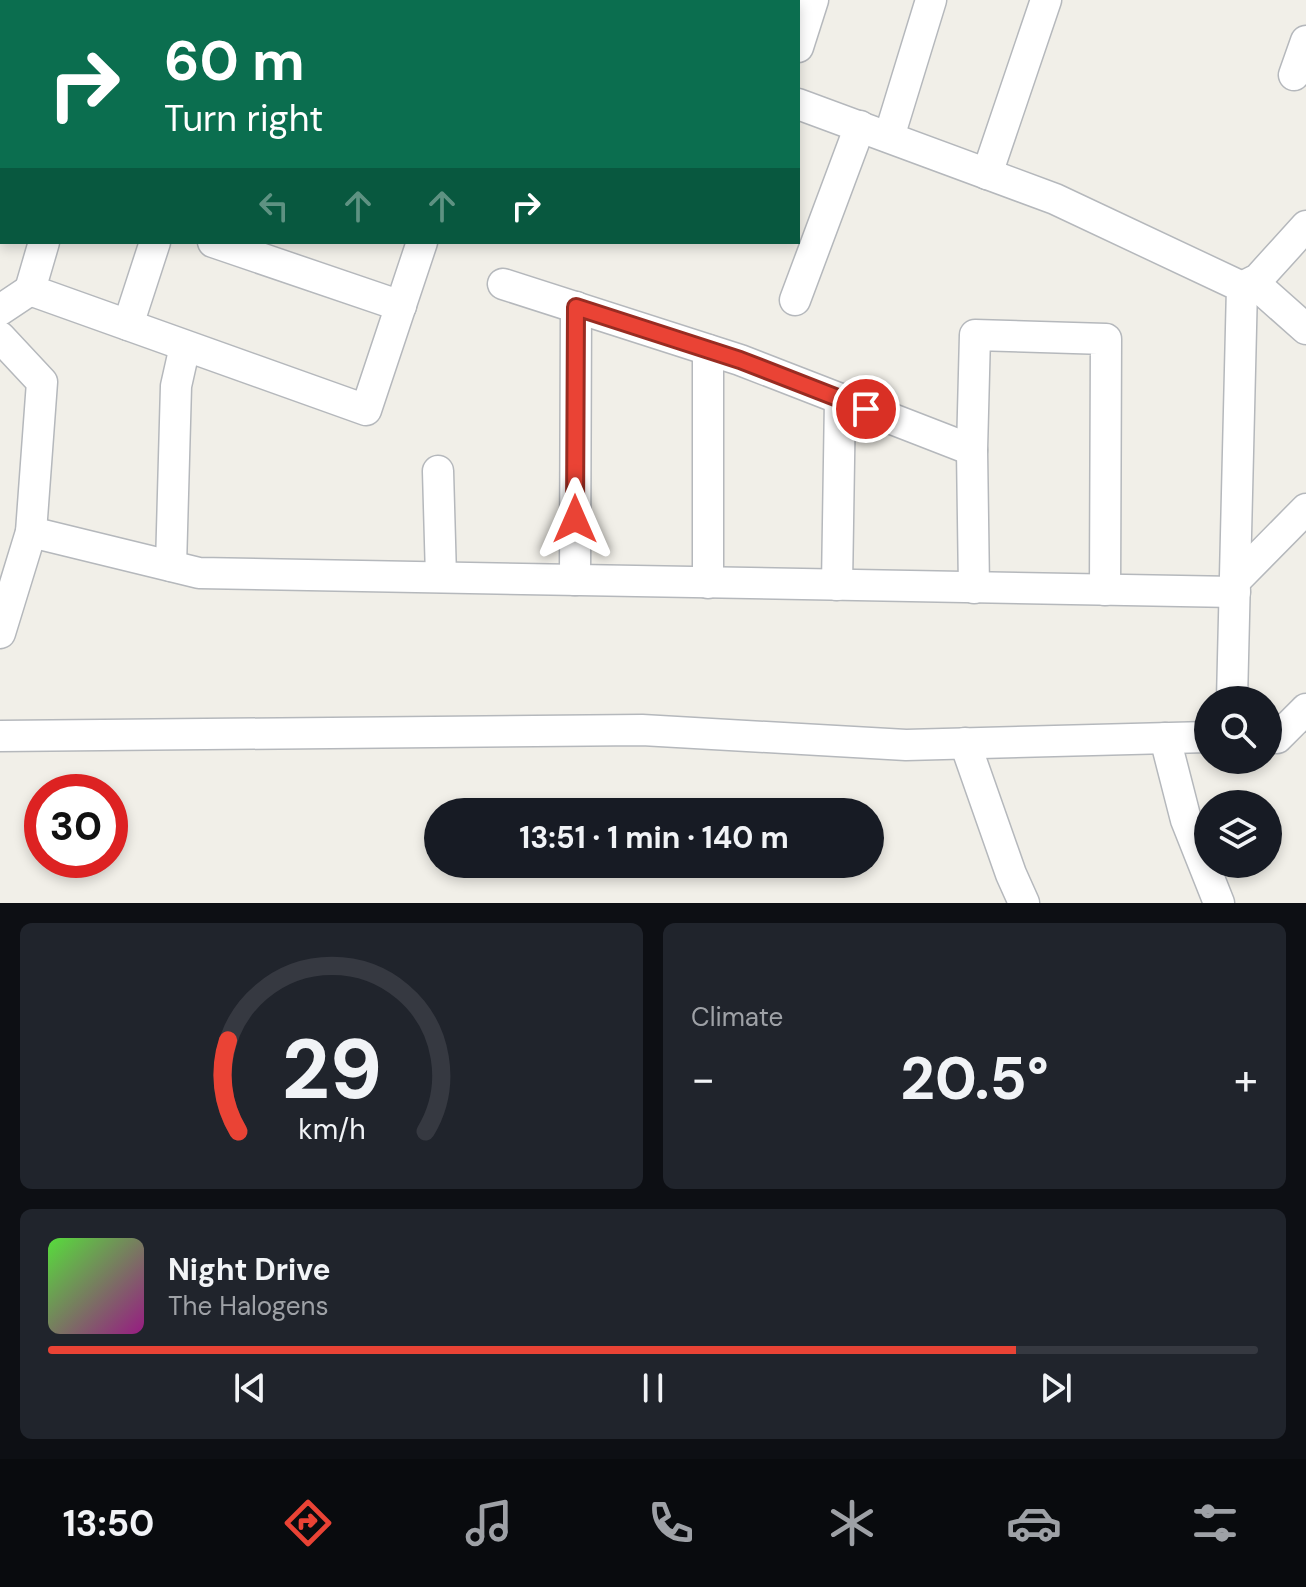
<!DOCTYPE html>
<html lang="en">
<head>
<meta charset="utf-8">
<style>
	body { margin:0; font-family:"DM Sans",sans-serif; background:#20242c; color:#f1f3f6; height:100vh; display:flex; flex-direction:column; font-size:30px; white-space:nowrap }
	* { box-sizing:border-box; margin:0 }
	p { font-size:26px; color:#9ea1a6 }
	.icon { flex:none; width:44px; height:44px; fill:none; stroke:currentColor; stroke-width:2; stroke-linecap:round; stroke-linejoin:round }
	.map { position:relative; height:903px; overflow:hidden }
	.side { display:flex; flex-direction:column; gap:20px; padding:20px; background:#0d0f14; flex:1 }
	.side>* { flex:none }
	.top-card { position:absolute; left:0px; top:0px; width:800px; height:244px; box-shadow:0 4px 12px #0003; background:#0b6e4f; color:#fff; overflow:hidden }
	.fabs { position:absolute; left:1194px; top:686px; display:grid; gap:16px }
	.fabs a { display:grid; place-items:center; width:88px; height:88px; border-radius:50%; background:#171b24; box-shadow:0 4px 12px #0003; font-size:40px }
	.speed { position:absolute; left:24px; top:774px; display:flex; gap:16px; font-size:40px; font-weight:700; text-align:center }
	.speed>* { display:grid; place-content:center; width:104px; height:104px; border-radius:50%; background:#171b24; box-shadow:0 4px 12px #0003; line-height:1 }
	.speed .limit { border:12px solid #d22; background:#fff; color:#111 }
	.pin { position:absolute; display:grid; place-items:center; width:68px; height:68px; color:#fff; margin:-34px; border:4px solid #fff; border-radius:50%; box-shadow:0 2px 8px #0007 }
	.me { position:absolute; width:88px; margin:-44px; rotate:0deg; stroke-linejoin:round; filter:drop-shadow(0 0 6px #0008) }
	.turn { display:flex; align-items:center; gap:28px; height:168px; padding:0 32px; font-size:36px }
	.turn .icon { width:104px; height:104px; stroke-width:2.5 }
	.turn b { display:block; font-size:56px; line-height:68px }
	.lanes { display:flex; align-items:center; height:76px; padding:0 32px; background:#0003; justify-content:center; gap:40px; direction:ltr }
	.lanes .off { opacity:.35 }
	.big { font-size:60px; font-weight:700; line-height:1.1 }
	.side .widget { flex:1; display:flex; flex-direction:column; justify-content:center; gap:12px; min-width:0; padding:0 28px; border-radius:12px; background:#20242c }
	.side .dial { align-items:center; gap:0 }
	.dial svg { height:208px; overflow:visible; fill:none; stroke:#363941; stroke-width:7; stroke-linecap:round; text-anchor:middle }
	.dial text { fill:#f1f3f6; stroke:none }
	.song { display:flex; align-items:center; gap:24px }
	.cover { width:96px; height:96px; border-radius:12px; background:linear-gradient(135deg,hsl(110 70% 55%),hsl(310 70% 35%)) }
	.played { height:8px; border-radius:4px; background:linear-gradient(90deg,#ea4335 80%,#363941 80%) }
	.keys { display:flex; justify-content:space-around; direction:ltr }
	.heat { display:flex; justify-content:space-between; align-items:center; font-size:44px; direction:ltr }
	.side .tiles { flex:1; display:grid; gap:20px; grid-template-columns:1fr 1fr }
	.widget:last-child { grid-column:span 2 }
	.trip { position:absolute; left:424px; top:798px; width:460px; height:80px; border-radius:40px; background:#171b24; box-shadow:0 4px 12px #0003; font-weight:700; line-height:80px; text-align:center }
	.dock { display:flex; height:128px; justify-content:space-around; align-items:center; background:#090b0e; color:#9ea1a6 }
	.dock .icon { width:56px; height:56px }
	.dock .current { color:#ea4335 }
	.dock b { font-size:36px; color:#f1f3f6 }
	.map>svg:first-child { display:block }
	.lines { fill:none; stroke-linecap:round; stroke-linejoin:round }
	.minor-casing { stroke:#b5b8bc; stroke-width:33 }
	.minor { stroke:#fff; stroke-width:30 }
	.route-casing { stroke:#982c22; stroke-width:20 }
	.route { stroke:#ea4335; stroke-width:14 }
</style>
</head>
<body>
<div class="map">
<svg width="1306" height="903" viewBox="0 0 1306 903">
	<rect width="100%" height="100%" fill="#f1efe8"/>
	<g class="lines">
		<g class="minor-casing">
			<g id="minor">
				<path d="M87 0 92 2"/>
				<path d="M483 0 489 2"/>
				<path d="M115 2 116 0"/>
				<path d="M233 2 234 0"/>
				<path d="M377 2V0"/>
				<path d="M583 2V0"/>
				<path d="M702 2 703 0"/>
				<path d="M798 47 813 0"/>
				<path d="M0 60 2 63"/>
				<path d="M1294 75 1306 41"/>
				<path d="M0 92 2 90"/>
				<path d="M798 104 1055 199 1242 287 1232 700"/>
				<path d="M889 137 931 0"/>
				<path d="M987 174 1046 0"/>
				<path d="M44 242 30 290 366 410 422 242"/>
				<path d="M213 242 401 306"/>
				<path d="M1253 282 1306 329"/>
				<path d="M503 284 740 360 972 450"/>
				<path d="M1242 287 1258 279 1306 226"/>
				<path d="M795 300 860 126"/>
				<path d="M0 310 30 290"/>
				<path d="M128 325 155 242"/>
				<path d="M0 337 42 382 31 532 0 633"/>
				<path d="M438 471 441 577"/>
				<path d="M31 532 199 573 1235 592"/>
				<path d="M171 566 176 386 185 346"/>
				<path d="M575 580 576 307"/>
				<path d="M1235 581 1306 509"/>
				<path d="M708 583V350"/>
				<path d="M837 585 840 399"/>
				<path d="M974 588 972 450 975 335 1106 339 1105 590"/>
				<path d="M0 736 642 730 906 745 1208 737"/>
				<path d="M1165 738 1186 820 1219 903"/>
				<path d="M1277 738 1306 709"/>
				<path d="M965 743 1011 874 1024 903"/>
			</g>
		</g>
		<use href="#minor" class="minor"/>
	</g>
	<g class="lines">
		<g class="route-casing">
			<path id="route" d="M575 519 576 307 740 360 866 409"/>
		</g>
		<use href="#route" class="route"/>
	</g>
</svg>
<div class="fabs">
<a><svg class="icon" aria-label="search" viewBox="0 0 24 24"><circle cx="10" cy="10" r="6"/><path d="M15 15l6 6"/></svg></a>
<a><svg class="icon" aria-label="layers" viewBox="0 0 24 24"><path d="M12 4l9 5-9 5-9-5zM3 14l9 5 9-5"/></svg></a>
</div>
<div class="speed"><div class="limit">30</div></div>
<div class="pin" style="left:866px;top:409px;background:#d93025"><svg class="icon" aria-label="arrive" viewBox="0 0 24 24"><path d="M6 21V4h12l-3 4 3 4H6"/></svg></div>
<svg class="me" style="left:575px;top:519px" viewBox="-20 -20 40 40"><path d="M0-17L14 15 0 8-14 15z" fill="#ea4335" stroke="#fff" stroke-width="4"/></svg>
<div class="trip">13:51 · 1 min · 140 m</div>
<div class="top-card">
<div class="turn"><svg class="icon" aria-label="right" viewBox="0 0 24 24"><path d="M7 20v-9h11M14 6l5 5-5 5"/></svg><div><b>60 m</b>Turn right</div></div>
<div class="lanes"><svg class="icon off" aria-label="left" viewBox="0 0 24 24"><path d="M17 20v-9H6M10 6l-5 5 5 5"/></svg><svg class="icon off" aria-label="ahead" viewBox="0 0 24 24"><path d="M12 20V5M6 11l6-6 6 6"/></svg><svg class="icon off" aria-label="ahead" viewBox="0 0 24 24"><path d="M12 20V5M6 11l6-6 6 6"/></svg><svg class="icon" aria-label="right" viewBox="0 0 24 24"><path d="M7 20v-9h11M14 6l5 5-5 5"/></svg></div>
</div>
</div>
<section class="side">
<div class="tiles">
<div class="widget dial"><svg viewBox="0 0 100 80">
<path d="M14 69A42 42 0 1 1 86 69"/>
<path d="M14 69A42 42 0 0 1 10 34" stroke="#ea4335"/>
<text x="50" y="56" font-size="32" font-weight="700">29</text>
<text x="50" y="72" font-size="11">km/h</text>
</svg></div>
<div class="widget"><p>Climate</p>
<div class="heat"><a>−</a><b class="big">20.5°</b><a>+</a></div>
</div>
<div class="widget">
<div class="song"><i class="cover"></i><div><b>Night Drive</b><p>The Halogens</p></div></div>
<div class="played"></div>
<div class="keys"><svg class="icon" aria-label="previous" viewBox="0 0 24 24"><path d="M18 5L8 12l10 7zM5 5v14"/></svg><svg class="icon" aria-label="pause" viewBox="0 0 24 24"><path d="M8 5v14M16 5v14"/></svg><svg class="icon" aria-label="next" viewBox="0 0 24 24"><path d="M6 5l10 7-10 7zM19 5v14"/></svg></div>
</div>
</div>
</section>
<nav class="dock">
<b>13:50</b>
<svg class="icon current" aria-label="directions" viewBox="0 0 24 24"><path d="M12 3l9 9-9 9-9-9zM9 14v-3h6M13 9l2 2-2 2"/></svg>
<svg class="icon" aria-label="music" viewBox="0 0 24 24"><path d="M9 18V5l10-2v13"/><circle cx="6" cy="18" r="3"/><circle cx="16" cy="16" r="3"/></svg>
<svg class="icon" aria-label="phone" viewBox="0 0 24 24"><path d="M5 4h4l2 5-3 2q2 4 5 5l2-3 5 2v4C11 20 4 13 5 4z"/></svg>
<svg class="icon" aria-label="climate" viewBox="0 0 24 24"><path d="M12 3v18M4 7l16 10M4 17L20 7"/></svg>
<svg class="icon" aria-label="car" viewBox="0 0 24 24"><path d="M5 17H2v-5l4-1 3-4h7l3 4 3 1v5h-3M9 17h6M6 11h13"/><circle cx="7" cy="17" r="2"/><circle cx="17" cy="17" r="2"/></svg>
<svg class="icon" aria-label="filters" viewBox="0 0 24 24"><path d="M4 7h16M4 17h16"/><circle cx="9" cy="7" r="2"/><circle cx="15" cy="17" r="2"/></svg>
</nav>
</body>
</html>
